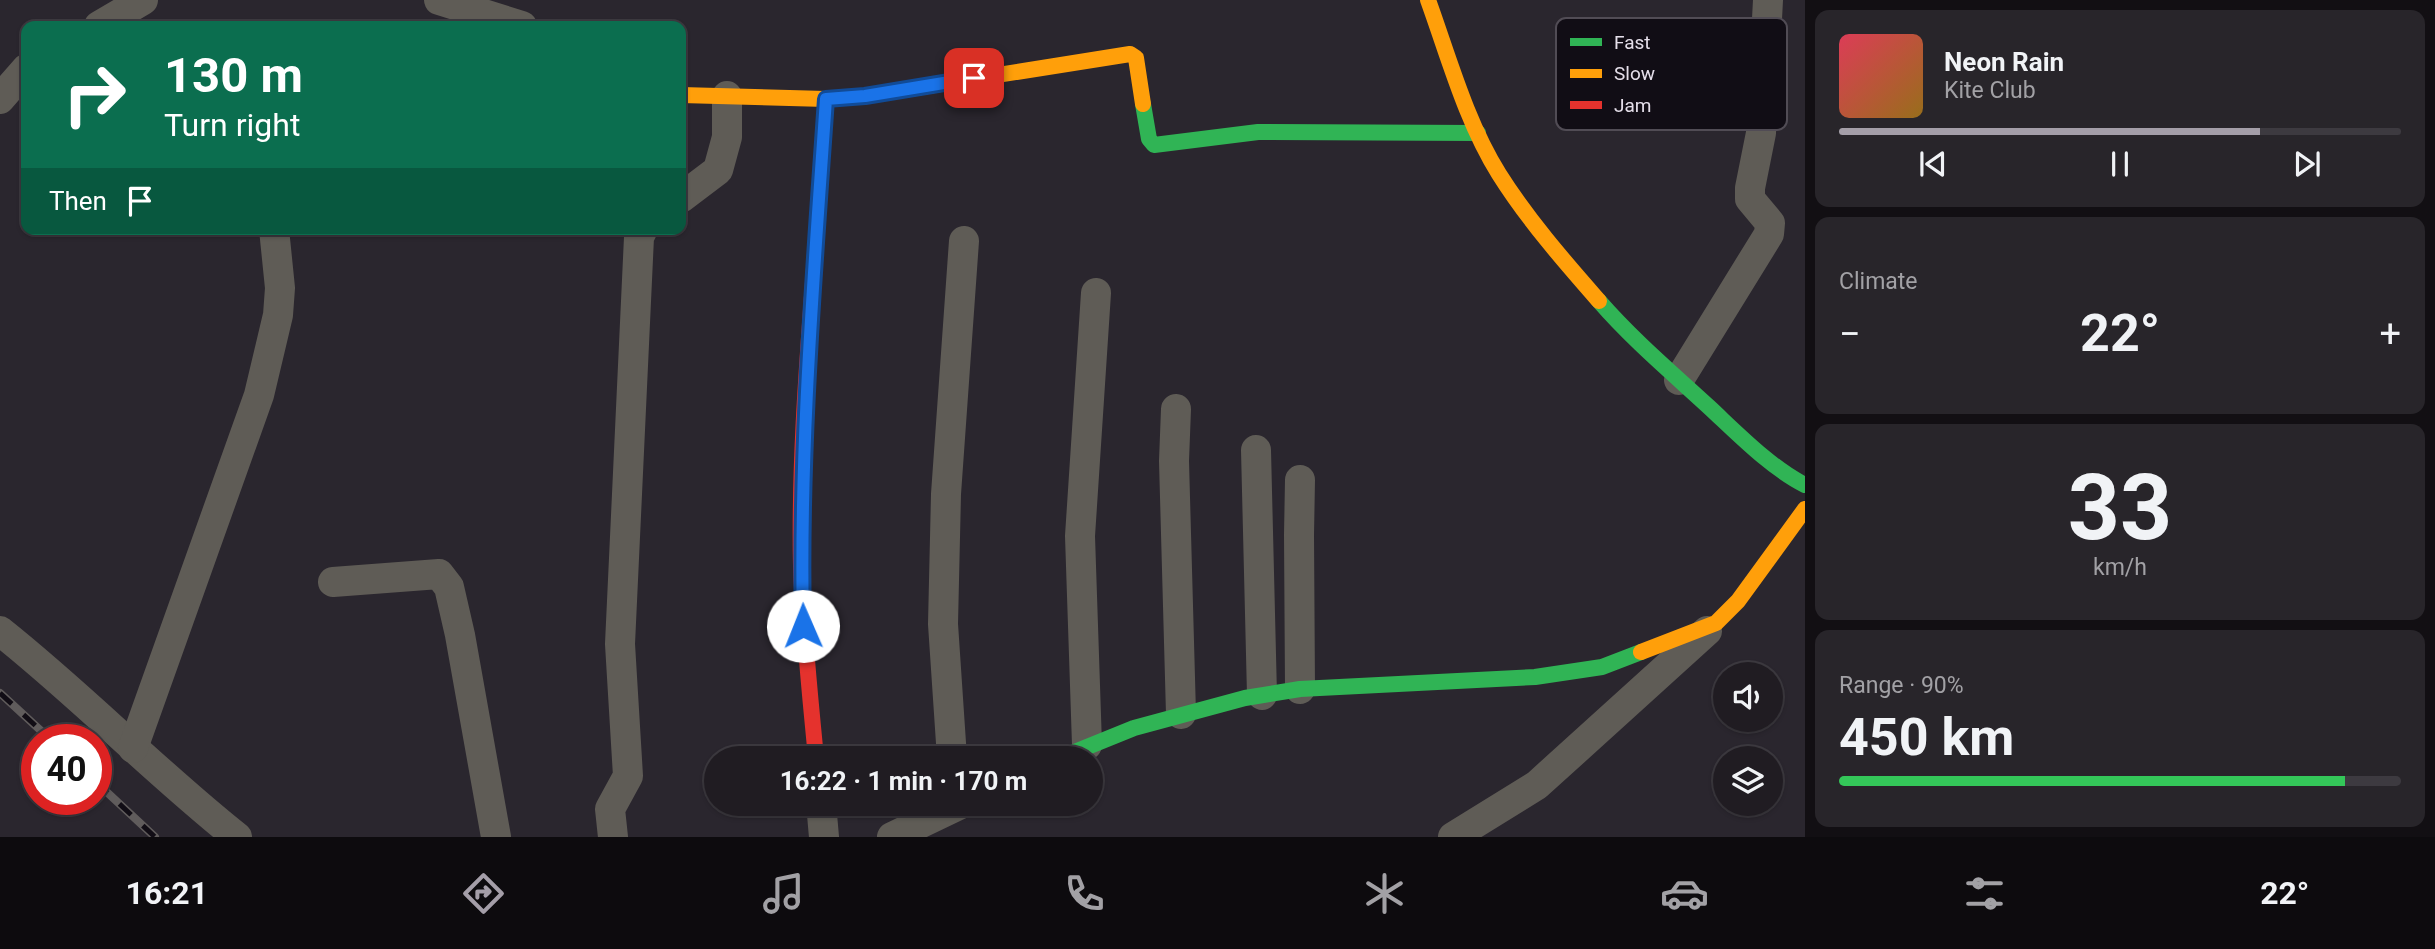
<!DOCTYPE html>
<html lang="en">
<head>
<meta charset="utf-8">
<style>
	body { margin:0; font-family:Roboto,sans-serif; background:#28252a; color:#f1f3f6; height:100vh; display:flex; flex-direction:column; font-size:26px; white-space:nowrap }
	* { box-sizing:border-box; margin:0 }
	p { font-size:23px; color:#a2a1a5 }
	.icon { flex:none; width:38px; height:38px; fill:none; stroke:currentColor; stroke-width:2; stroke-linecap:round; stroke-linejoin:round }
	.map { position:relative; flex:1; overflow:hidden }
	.drawer { display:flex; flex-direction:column; gap:10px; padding:10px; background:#120f13; width:630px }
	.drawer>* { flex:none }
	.top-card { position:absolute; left:21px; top:21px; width:665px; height:214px; border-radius:14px; box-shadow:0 2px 5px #0004,0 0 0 2px #3d3a40; background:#0b6e4f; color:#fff; overflow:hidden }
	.controls { position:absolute; left:1713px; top:662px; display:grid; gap:14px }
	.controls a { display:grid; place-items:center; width:70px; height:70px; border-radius:50%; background:#201c22; box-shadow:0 2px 5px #0004,0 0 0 2px #3d3a40; font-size:35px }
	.speed { position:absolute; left:21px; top:724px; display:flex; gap:14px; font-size:35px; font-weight:700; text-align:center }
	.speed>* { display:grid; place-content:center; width:91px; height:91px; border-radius:50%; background:#201c22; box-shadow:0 2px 5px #0004,0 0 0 2px #3d3a40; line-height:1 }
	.speed .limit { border:10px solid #d22; background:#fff; color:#111 }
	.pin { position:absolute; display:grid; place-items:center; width:60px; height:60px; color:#fff; margin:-30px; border-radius:14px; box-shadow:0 4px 10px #0006 }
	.me { position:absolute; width:77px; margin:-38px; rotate:359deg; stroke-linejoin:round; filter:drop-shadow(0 0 5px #0008) }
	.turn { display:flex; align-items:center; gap:24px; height:147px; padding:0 28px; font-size:32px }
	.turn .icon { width:91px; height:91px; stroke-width:2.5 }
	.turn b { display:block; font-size:49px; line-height:60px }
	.then { display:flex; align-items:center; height:66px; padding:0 28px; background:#0003; gap:14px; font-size:26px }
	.big { font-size:52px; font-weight:700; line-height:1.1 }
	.drawer .tile { flex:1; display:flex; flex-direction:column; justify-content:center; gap:10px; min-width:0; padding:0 24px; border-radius:14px; background:#28252a }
	.drawer .dial { align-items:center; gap:0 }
	.dial b { font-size:91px; line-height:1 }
	.song { display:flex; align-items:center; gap:21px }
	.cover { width:84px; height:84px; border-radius:10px; background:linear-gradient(135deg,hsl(350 70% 55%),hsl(40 70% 35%)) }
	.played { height:7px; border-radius:4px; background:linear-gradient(90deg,#a49ea8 75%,#3d3a40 75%) }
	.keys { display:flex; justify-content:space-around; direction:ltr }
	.heat { display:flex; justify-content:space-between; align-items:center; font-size:38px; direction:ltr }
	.charge { height:10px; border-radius:5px; background:linear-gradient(90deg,#34c759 90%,#3d3a40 0) }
	.trip { position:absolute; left:704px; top:746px; width:399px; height:70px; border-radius:35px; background:#201c22; box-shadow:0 2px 5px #0004,0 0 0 2px #3d3a40; font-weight:700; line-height:70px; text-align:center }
	.menu { display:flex; height:112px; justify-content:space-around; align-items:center; background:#0d0b0e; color:#a2a1a5 }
	.menu .icon { width:49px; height:49px }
	.menu .current { color:#a49ea8 }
	.menu b { font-size:32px; color:#f1f3f6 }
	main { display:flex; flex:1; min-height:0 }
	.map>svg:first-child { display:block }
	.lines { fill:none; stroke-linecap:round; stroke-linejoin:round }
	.street { stroke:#5f5c56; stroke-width:30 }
	.fast { stroke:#30b455; stroke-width:16 }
	.slow { stroke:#ff9f0a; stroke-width:16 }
	.jam { stroke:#e5322d; stroke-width:16 }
	.rail-casing { stroke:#605c5c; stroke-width:8 }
	.rail { stroke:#110d15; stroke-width:5; stroke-dasharray:16; stroke-linecap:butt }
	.route-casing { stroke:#114b97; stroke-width:18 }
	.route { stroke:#1a73e8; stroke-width:12 }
	.key { fill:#110d15; stroke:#514c55; stroke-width:2 }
	.key-label { font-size:19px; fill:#e5dfea }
</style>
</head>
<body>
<main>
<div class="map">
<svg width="1805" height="837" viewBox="0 0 1805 837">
	<rect width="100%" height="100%" fill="#2a262e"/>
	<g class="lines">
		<g class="street">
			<path d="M439 0 522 26"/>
			<path d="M99 26 143 0"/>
			<path d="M0 99 26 69"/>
			<path d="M681 198 718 170 727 137V96"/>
			<path d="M1679 380 1769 234 1770 223 1750 199V188L1761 133 1768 0"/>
			<path d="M1176 409 1174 461 1181 714"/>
			<path d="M1256 450 1262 695"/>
			<path d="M1300 480 1299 535 1300 689"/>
			<path d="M333 582 439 574 449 587 460 635 496 837"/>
			<path d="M0 631C82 696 155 772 237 837"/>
			<path d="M1087 745 1080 536 1096 293"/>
			<path d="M133 748 259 395 278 315 280 288 274 229"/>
			<path d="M952 758 943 624 946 494 964 241"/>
			<path d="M821 803 824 837"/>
			<path d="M613 837 610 809 628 776 620 644 639 237 643 229"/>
			<path d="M892 837 963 803"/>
			<path d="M1453 837 1537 785 1707 631"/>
		</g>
		<g class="fast">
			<path d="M1143 104 1149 139 1154 145 1258 132 1478 133"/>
			<path d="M813 282 826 99"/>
			<path d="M1599 301C1633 340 1671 372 1709 407 1737 433 1771 468 1805 485"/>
			<path d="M1060 758 1134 728 1245 698 1300 689 1535 677 1602 667 1641 652"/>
		</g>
		<g class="slow">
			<path d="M1428 0C1449 58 1466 121 1499 174 1528 220 1564 261 1599 301"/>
			<path d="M681 95 826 99 865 96 1130 54 1136 58 1143 104"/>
			<path d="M1641 652 1716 623 1738 601 1805 509"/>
		</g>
		<path class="jam" d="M813 282C806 376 799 471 801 566 803 630 810 694 816 758"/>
		<g class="rail-casing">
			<g id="rail">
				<path d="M0 693 51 740"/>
				<path d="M96 782 155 837"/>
			</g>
		</g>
		<use href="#rail" class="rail"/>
	</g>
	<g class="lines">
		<g class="route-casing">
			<path id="route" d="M803 626C799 450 814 274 826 99L865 96 974 78"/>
		</g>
		<use href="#route" class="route"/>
	</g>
	<rect x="1556" y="18" width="231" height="112" rx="10" class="key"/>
	<rect x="1570" y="38" width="32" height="8" fill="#30b455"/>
	<rect x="1570" y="69" width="32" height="9" fill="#ff9f0a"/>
	<rect x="1570" y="101" width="32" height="8" fill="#e5322d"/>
	<g class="key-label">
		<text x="1614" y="49">Fast</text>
		<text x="1614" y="80">Slow</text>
		<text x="1614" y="112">Jam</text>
	</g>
</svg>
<div class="controls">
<a><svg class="icon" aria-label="sound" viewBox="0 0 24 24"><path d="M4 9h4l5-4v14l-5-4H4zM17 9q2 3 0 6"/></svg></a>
<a><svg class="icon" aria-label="layers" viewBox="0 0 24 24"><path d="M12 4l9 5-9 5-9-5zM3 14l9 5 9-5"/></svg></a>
</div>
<div class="speed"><div class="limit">40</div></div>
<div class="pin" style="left:974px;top:78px;background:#d93025"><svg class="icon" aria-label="arrive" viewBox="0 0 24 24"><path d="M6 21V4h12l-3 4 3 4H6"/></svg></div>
<svg class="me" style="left:803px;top:626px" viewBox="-20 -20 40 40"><circle r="19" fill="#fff"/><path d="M0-13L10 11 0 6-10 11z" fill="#1a73e8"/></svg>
<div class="trip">16:22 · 1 min · 170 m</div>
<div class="top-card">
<div class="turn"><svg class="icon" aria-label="right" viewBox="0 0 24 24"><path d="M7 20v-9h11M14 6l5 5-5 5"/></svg><div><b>130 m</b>Turn right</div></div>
<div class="then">Then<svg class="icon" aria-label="arrive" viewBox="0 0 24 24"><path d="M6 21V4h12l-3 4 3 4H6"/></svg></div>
</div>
</div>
<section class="drawer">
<div class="tile">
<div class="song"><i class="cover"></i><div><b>Neon Rain</b><p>Kite Club</p></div></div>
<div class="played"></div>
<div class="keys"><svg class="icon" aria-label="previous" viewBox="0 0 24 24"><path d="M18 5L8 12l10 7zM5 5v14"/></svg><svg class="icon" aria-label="pause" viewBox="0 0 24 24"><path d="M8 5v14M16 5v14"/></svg><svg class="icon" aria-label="next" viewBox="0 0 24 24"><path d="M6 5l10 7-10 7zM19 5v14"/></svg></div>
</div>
<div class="tile"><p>Climate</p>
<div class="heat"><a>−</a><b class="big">22°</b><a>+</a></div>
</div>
<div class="tile dial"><b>33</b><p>km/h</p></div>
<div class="tile"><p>Range · 90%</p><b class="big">450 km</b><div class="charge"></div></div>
</section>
</main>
<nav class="menu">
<b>16:21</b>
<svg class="icon current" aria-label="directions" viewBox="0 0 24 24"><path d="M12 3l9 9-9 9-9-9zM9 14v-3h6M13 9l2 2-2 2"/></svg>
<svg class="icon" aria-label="music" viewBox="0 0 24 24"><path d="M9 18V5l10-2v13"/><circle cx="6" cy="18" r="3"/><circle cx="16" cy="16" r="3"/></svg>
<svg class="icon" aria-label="phone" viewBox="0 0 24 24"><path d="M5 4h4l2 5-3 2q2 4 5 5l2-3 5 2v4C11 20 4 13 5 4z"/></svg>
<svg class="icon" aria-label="climate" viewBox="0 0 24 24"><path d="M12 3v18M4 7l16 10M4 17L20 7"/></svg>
<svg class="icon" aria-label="car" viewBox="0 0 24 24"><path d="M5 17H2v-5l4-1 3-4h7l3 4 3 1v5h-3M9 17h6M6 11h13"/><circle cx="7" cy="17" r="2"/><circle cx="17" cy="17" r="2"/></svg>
<svg class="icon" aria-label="filters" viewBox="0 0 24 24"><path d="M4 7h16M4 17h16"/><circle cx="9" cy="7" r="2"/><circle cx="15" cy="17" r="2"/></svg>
<b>22°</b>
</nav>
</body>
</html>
